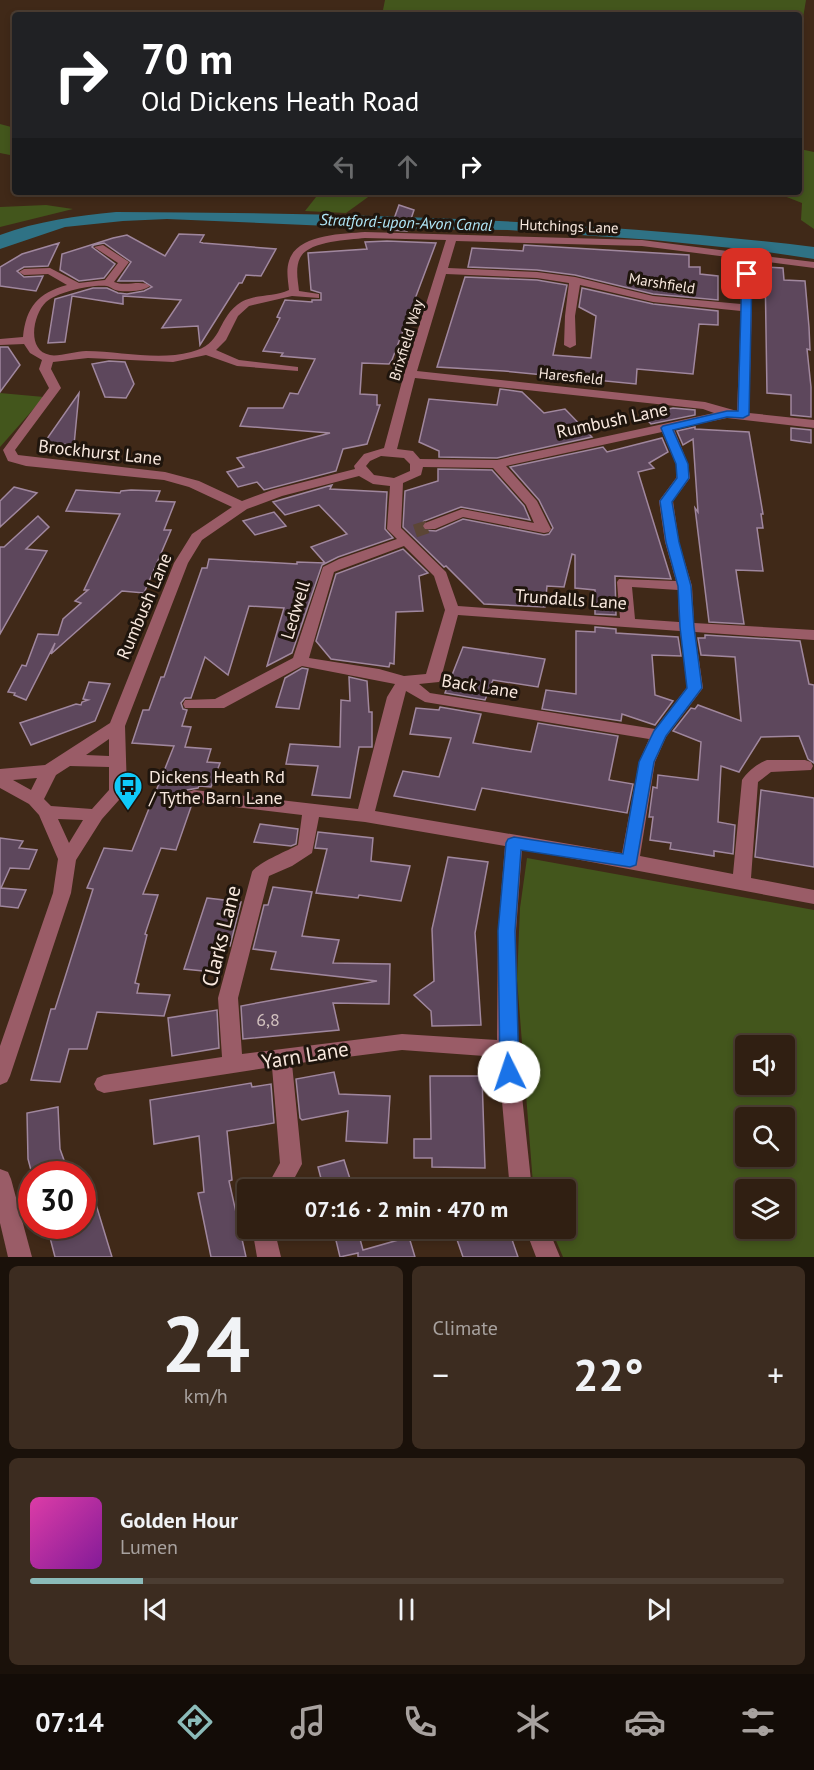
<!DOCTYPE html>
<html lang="en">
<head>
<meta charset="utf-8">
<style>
	body { margin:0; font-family:"PT Sans",sans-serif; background:#3c2c20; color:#f1f3f6; height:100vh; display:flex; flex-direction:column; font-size:22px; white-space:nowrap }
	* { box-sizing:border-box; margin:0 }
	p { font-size:20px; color:#a8a29f }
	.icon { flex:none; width:33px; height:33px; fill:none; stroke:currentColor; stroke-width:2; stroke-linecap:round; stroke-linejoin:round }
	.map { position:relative; height:1257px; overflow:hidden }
	.sheet { display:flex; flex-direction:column; gap:9px; padding:9px; background:#1a110a; flex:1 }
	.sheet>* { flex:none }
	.banner { position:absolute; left:12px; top:12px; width:790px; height:183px; border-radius:6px; box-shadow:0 3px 9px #0003,0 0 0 2px #4b3d32; background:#202124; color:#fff; overflow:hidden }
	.tools { position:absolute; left:735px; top:1035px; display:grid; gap:12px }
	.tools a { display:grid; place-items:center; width:60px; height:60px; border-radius:6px; background:#301f12; box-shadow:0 3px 9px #0003,0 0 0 2px #4b3d32; font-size:30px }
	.speed { position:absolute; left:18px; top:1161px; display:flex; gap:12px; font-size:30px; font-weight:700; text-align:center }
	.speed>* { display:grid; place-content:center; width:78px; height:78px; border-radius:50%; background:#301f12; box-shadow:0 3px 9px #0003,0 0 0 2px #4b3d32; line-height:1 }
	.speed .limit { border:9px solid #d22; background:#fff; color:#111 }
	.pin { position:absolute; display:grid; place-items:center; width:51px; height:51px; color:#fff; margin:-26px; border-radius:12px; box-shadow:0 3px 9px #0006 }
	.me { position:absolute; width:66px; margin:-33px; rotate:356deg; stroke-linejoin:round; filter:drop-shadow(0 0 4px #0008) }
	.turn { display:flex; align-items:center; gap:21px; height:126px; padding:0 30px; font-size:27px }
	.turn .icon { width:78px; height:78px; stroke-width:2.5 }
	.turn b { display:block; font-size:42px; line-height:51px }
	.lanes { display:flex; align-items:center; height:57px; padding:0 30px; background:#0003; justify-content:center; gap:30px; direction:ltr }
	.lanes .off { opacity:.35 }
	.big { font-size:45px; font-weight:700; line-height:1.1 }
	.sheet .widget { flex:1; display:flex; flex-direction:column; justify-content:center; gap:9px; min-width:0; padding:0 21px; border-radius:9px; background:#3c2c20 }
	.sheet .dial { align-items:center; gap:0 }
	.dial b { font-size:78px; line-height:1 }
	.song { display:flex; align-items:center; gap:18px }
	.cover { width:72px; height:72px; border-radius:9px; background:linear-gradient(135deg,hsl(320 70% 55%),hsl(290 70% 35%)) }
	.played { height:6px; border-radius:3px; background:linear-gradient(90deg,#8bbbb9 15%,#4b3d32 15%) }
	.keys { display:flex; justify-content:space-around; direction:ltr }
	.heat { display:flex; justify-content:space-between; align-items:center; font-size:33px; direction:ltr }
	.sheet .tiles { flex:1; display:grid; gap:9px; grid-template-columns:1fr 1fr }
	.widget:last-child { grid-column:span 2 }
	.trip { position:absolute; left:237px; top:1179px; width:339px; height:60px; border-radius:6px; background:#301f12; box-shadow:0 3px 9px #0003,0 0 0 2px #4b3d32; font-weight:700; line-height:60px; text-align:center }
	.dock { display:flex; height:96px; justify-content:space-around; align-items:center; background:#130c07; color:#a8a29f }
	.dock .icon { width:42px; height:42px }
	.dock .current { color:#8bbbb9 }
	.dock b { font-size:27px; color:#f1f3f6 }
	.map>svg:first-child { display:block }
	.green { fill:#43561c; fill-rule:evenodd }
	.water { fill:#2f7285 }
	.building { fill:#5d475c; stroke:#a0879e; stroke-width:1.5 }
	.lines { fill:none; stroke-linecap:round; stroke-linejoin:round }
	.minor-tunnel { stroke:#5c4636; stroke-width:13; stroke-dasharray:13 6; stroke-linecap:butt }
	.minor { fill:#9a5c67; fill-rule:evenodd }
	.route { fill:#1a73e8; stroke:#114b97; stroke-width:1.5 }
	.labels { text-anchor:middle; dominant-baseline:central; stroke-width:6; stroke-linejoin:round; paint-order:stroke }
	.far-street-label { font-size:15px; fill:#f8e8de; stroke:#1f150d }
	.far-water-label { font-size:16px; font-style:italic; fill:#b1e8f9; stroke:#1f150d }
	.street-label { font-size:18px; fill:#f8e8de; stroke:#1f150d }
	.poi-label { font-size:18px; fill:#f8e8de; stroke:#1f150d; text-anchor:start }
	.near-number-label { font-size:18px; fill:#d1c0be }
	.near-street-label { font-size:21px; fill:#f8e8de; stroke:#1f150d }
</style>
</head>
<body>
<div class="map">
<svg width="814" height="1257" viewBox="0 0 814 1257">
	<rect width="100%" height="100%" fill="#402918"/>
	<g class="green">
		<path d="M385 0H806L800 36V15H435L383 10Z"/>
		<path d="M0 124 15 128V156L0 153Z"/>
		<path d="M800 149 814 152V229L801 220 802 203 774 192H800Z"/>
		<path d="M320 192H375L346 213 305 211Z"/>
		<path d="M46 205 73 209 0 227V207Z"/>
		<path d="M0 393 44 397 0 447Z"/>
		<path d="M527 858 814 910V1257H563L551 1229 566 1228V1190L535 1189 533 1184 517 979 520 908ZM746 1046H784V1084H746ZM746 1118H784V1156H746ZM746 1190H784V1228H746Z"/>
	</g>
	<path class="water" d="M116 212C349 213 582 219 814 247V259L761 251 653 240 508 230 398 229 167 219 123 221 65 227 0 249V235C37 221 77 216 116 212Z"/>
	<g class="building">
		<path d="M399 205 414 210 407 231 390 230Z"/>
		<path d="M179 234 204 235 200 242 203 243 276 249 261 276 246 275 242 283H239L200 345 198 326 162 328 181 300 123 296V304L72 296 65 342 48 343 55 299 93 288H107L118 293 127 294 144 291 152 287 143 281H118L131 262 104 243 94 245 92 247 115 264 104 278 79 281 60 270 62 254 113 238 127 235 165 256Z"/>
		<path d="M387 241 436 243 392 360 389 364 362 363 360 394 377 395V405H380L367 444 343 449 336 471 264 490 257 482 238 487 227 472 244 467 237 458 330 433 240 426 248 408H283L290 393 298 394 315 359 281 356 283 353 263 351 280 318 277 317 285 300 312 302V300H321V293L311 290 308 253 367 249 365 242Z"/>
		<path d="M59 243 48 266 24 267 17 271 24 277 43 276 36 291 0 286V267L22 254Z"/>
		<path d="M524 245 689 255V267H700V274L718 276V300L653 294 575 275 537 270 468 267 472 248 523 251Z"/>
		<path d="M765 267 783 268 784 280 805 281 809 327 810 350 807 349 811 387V417L791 415V395L767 393Z"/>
		<path d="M465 277 537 280 567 285 553 355 591 358 596 316 579 307 582 288 653 304 718 311V325L699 324 693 374 637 369 636 384 504 371 437 367Z"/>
		<path d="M0 347H8L20 365 0 392Z"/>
		<path d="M109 361 125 362 134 384 126 398 105 397 92 364Z"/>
		<path d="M500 389 522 392 544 413 565 409 592 437 497 458 439 457V451L419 442 429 399 497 405Z"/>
		<path d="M79 393 74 445 44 443Z"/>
		<path d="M673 408 695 410V415L651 424 642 415Z"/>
		<path d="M695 427V429L749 432 763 514H761L763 528H757L763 571 736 570 744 624 709 622 695 508 698 512 693 439 683 445 677 431Z"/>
		<path d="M791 428 811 430V443L791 440Z"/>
		<path d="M662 438 668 452 649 463 654 468 638 472 671 579 615 576 616 615 595 614V590L575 588V555L572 554 564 587 547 586 545 607 484 604 446 566 444 567 403 527 405 491 438 481V469L492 470 524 506 530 520 461 507 424 521 421 525 423 530 436 531 463 519 544 535 549 534 553 528 539 500 510 467 603 447 607 452Z"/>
		<path d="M332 485 330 489 387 492 385 529 393 538 338 557 322 565 292 653 267 666 284 608 249 606 228 675 205 657 191 698H185L181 703 183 709 187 710 182 726 191 727 185 747 211 749 207 762 220 763 211 787 199 786 198 788 187 790 183 795 186 801 192 804 176 850 161 848 143 894 158 895 145 934 147 935 135 983 139 984 137 993 170 995 164 1016 97 1012 87 1049H69L60 1082 31 1080 51 1009H55L93 889 87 888 104 848 132 851 174 746 132 743 143 710H149L161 677H164L202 568H207L209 559 297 564V562L325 563 311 547 347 534 319 505 285 515 273 502Z"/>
		<path d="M14 487 37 493 0 527V501Z"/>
		<path d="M76 490 120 493 121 491 131 490 160 491 156 501 175 502 164 530H171L144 593 122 591 51 654 55 643 26 700 14 695 15 693 8 692 22 665 26 666 38 634 58 635 63 619 81 603 75 601 88 590H84L120 514 66 511Z"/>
		<path d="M274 512 286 526 255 535 243 521Z"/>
		<path d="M38 516 49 527 26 549 47 551 0 634V547H4Z"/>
		<path d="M403 549 428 573 419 576 423 611 396 612 394 664 390 663 389 667 331 659 316 641 336 574Z"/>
		<path d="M595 627 616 629V633L678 637 681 656 652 655 655 695 673 701 655 725 622 714 621 721 542 709 546 690 576 694V631L595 632Z"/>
		<path d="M705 635 800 641 809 684 814 685V763L808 759 799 736 761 737 739 772 721 766 718 822 735 825 733 854 714 851V856L670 849 671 843 650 840 653 817H649L653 787 657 788 658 775 698 780 701 742 673 731 691 708 695 709 698 705 741 721 735 657 701 655 698 638H705Z"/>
		<path d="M463 647 545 659 538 687 493 680 485 700 445 693Z"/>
		<path d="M302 668 308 669 299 709 276 707 285 678Z"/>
		<path d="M349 677 367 681 369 712H372V747H359L350 798 312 795 318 766 286 764 290 744 340 747 341 700 350 701Z"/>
		<path d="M89 682 110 684 95 721 31 745 20 723 76 704 81 705 82 702 88 700 83 699Z"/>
		<path d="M440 707 481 714 473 743 531 752 538 723 618 736 609 780 633 784 627 813 482 788 475 810 394 796 403 771 439 777 451 738 410 734 416 708 439 710Z"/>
		<path d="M761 790 814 798V867L755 857Z"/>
		<path d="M260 824 298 829 296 844 291 846 254 842Z"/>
		<path d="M318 832 373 838 371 861 410 866 401 901 359 895 358 898 316 893 327 849 315 848Z"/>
		<path d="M0 838 23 841 19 848 37 850 29 869 10 868 1 888 26 890 18 908 0 906Z"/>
		<path d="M448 857 488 862 475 933 481 1025 432 1026 431 1011 414 995 434 981 432 929Z"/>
		<path d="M273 887 312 892 302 936 339 940 333 963 390 964 389 1004 333 1003 339 1030 243 1039 241 1006 377 981 271 969 276 952 253 949 264 905H268Z"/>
		<path d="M207 898 241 902 230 946 221 945 213 972 184 969Z"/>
		<path d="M217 1010 219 1048 172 1056 168 1018Z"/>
		<path d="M334 1072 339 1094 390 1096 387 1143 346 1141 348 1111 302 1120 300 1118 296 1079Z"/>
		<path d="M430 1076H482L485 1168 432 1167V1158H414V1139H431Z"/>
		<path d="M251 1083 252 1087 271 1084 274 1123 227 1131 232 1180 229 1181 246 1257H211L198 1193 204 1192 199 1136 154 1144 150 1100Z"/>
		<path d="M58 1107 60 1149 69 1174H32L28 1159 27 1113Z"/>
		<path d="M344 1160 351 1182 324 1190 318 1167Z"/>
		<path d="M82 1175H87L112 1257H55L47 1226H82Z"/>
		<path d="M333 1228H357L363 1250 409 1237 415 1257H358V1253L340 1257Z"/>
		<path d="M453 1228H508L518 1257H463Z"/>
	</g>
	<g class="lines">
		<path class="minor-tunnel" d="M415 531 430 526"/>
		<g class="minor">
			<path d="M365 232 642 240 765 256V260H753L749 413 814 420V428L727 418 674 429 688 464 690 478 673 501 679 542 692 586 694 623 814 630V640L695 632 703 688 666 737 655 762 640 856 733 874 742 780C747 772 758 763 767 760H805L811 762 813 766 811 770 771 772 758 782 751 878 814 890V904L522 849 516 931 517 1049 532 1190H510L498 1057 402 1050 292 1064 302 1164 288 1190H265L280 1163 272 1067 104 1093 97 1090 94 1084 97 1078 104 1075 222 1057 218 998 252 872C257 863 287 851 298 845L302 815 194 802 188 800 185 796 188 792 194 790 358 809 387 697 395 684 302 666 224 708H185L183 704 185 700 215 699 293 658 323 567 339 559 397 539 387 529 390 486 373 484 359 476 282 496 247 509 202 540 188 563 125 726 127 791 102 819 76 860 71 893 10 1076 7 1082 0 1085V1046L53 893 58 859 39 815 29 804 0 788V769L45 765 110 723 174 563 192 534 232 507 189 487 164 480 26 466 8 461 3 450 49 388 39 369 42 360 30 353 24 344 0 345V339L23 337C26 307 38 293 67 285L48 274 24 275 19 272 24 269 50 268 79 283 105 280 118 263 94 247 103 245 129 262 114 282C126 287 141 279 150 286 144 291 128 292 120 291 115 291 111 287 107 286 92 284 57 292 46 302 33 314 26 351 50 355 58 357 76 351 86 351 120 351 157 361 191 352 223 344 216 322 237 305 251 293 272 298 289 290 288 280 286 270 289 261 297 234 342 234 365 232ZM365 238 446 240 404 374 384 448 364 454 354 466 355 469 272 490 242 501 199 481 165 472 18 455 15 450 61 388 51 369 53 362 88 358 173 362 206 355 237 366 298 371V367L239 360 216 350 226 340 238 316 249 306 292 296 319 298V294L299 291C298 281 295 268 300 258 308 241 348 240 365 238ZM456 241 642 246 743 259 741 304 653 296 575 277 537 272 448 268ZM446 274 537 278 569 283 565 316 564 345 570 348 576 345 575 316 580 285 653 302 741 311 737 411 705 402 417 371ZM415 378 703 409 714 413 497 460 420 459 413 451 397 449ZM662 432 676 464V478L659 501 665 542 676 581 619 579 617 582 620 618 458 606 446 572 401 528 403 483 421 475 423 467 493 468 526 505 534 523 462 509 425 523 423 526 425 529H435L463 517 544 533 549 532 551 529 537 501 506 466ZM381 456 404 458 410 464V471L394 478 374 475 366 466 370 461ZM404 546 434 576 445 610 426 674 404 676 379 669 309 658 334 572ZM632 587 678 590 679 622 635 619ZM458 615 680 631 687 687 655 729 430 693 419 684 439 682 441 678ZM406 691 425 702 649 739 639 762 622 853 375 811ZM109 739V756L86 755ZM70 766 109 767V790L92 809 51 806 44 799 56 775ZM37 778 31 790 13 780ZM319 817 365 822 505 846 498 931 497 1040 402 1034 242 1054 238 998 269 876 292 866 312 853ZM58 819 83 820 69 843Z"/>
			<path d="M772 257 814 262V268L768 262V258Z"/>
			<path d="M0 1169 8 1172 11 1179 32 1257H8L0 1223Z"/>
			<path d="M252 1228H274L281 1257H257Z"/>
			<path d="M525 1228H548L560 1257H536Z"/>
		</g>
	</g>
	<path class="route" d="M747 271 752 274 749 415 743 418 727 417 673 430 688 464 689 478 672 502 679 542 691 586 694 627 702 688 666 736 654 762 636 865 630 867 521 850 515 931 519 1072 516 1077 509 1080 503 1077 500 1072 498 931 506 843 508 839 514 837 623 854 639 762 654 731 687 688 680 627 678 586 666 542 660 501 677 478 676 464 661 428 663 426 727 411H738L742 274Z"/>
	<defs>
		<g id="bus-pin" transform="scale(1.5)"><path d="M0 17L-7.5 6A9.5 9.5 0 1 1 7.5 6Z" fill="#0fcafa" stroke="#1f150d"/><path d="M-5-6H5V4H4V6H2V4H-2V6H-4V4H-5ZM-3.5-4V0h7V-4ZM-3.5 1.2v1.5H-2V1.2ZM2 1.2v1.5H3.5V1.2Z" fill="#111"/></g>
	</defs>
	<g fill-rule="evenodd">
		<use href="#bus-pin" x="128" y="786"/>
	</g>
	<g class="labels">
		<g class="far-street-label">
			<text transform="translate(569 226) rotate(2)">Hutchings Lane</text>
			<text transform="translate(662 283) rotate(9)">Marshfield</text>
			<text transform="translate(406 340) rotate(-73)">Brixfield Way</text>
			<text transform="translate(571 376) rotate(6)">Haresfield</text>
		</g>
		<g class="far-water-label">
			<text transform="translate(406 222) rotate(2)">Stratford-upon-Avon Canal</text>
		</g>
		<g class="street-label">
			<text transform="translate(612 420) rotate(-12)">Rumbush Lane</text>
			<text transform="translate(100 452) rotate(6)">Brockhurst Lane</text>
			<text transform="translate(571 599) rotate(4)">Trundalls Lane</text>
			<text transform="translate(144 606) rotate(-67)">Rumbush Lane</text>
			<text transform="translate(295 610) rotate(-73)">Ledwell</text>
			<text transform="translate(480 686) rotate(9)">Back Lane</text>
		</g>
		<g class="poi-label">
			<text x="149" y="776">Dickens Heath Rd<tspan x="149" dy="21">/ Tythe Barn Lane</tspan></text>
		</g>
		<g class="near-number-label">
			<text x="268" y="1019">6,8</text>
		</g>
		<g class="near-street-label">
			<text transform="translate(221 936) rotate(-76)">Clarks Lane</text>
			<text transform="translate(305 1055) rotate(-9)">Yarn Lane</text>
		</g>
	</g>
</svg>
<div class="tools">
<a><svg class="icon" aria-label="sound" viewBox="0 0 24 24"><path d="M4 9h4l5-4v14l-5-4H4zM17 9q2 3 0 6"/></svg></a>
<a><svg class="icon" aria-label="search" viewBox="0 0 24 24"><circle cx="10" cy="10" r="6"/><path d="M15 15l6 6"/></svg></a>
<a><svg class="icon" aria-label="layers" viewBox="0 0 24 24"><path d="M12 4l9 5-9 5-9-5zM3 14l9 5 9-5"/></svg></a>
</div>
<div class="speed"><div class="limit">30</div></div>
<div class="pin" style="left:747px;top:274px;background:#d93025"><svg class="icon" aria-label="arrive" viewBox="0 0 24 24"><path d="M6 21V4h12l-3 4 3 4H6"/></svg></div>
<svg class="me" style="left:509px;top:1072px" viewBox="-20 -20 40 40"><circle r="19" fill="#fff"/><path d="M0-13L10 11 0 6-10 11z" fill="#1a73e8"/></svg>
<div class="trip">07:16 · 2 min · 470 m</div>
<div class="banner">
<div class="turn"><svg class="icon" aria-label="right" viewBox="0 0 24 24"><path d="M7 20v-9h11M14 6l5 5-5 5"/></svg><div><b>70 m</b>Old Dickens Heath Road</div></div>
<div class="lanes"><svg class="icon off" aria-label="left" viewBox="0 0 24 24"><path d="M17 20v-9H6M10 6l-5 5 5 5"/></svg><svg class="icon off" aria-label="ahead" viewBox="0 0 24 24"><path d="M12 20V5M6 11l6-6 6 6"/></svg><svg class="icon" aria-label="right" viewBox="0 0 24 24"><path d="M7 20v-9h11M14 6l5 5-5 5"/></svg></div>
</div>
</div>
<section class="sheet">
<div class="tiles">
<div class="widget dial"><b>24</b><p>km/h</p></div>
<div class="widget"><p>Climate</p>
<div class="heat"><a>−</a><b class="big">22°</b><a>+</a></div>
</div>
<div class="widget">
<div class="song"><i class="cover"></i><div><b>Golden Hour</b><p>Lumen</p></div></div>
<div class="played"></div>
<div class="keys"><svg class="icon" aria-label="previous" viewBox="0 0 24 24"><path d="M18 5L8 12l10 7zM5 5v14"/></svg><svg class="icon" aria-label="pause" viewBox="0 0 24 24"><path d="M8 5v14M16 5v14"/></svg><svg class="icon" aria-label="next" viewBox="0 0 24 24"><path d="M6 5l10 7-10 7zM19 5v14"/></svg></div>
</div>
</div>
</section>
<nav class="dock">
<b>07:14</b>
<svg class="icon current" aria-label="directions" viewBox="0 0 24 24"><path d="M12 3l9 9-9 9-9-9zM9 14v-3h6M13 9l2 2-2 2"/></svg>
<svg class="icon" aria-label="music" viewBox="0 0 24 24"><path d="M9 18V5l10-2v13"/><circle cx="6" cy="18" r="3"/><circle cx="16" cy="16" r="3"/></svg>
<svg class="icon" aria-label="phone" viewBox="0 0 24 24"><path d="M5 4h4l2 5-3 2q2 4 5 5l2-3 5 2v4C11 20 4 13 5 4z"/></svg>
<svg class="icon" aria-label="climate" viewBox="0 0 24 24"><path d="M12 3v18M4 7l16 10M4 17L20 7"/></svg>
<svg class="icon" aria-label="car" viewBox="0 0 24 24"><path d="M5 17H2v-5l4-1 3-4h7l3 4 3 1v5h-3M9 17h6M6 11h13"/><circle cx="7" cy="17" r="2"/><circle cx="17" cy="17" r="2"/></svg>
<svg class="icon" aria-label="filters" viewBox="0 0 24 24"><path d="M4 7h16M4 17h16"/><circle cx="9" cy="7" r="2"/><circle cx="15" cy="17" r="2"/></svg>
</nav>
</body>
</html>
